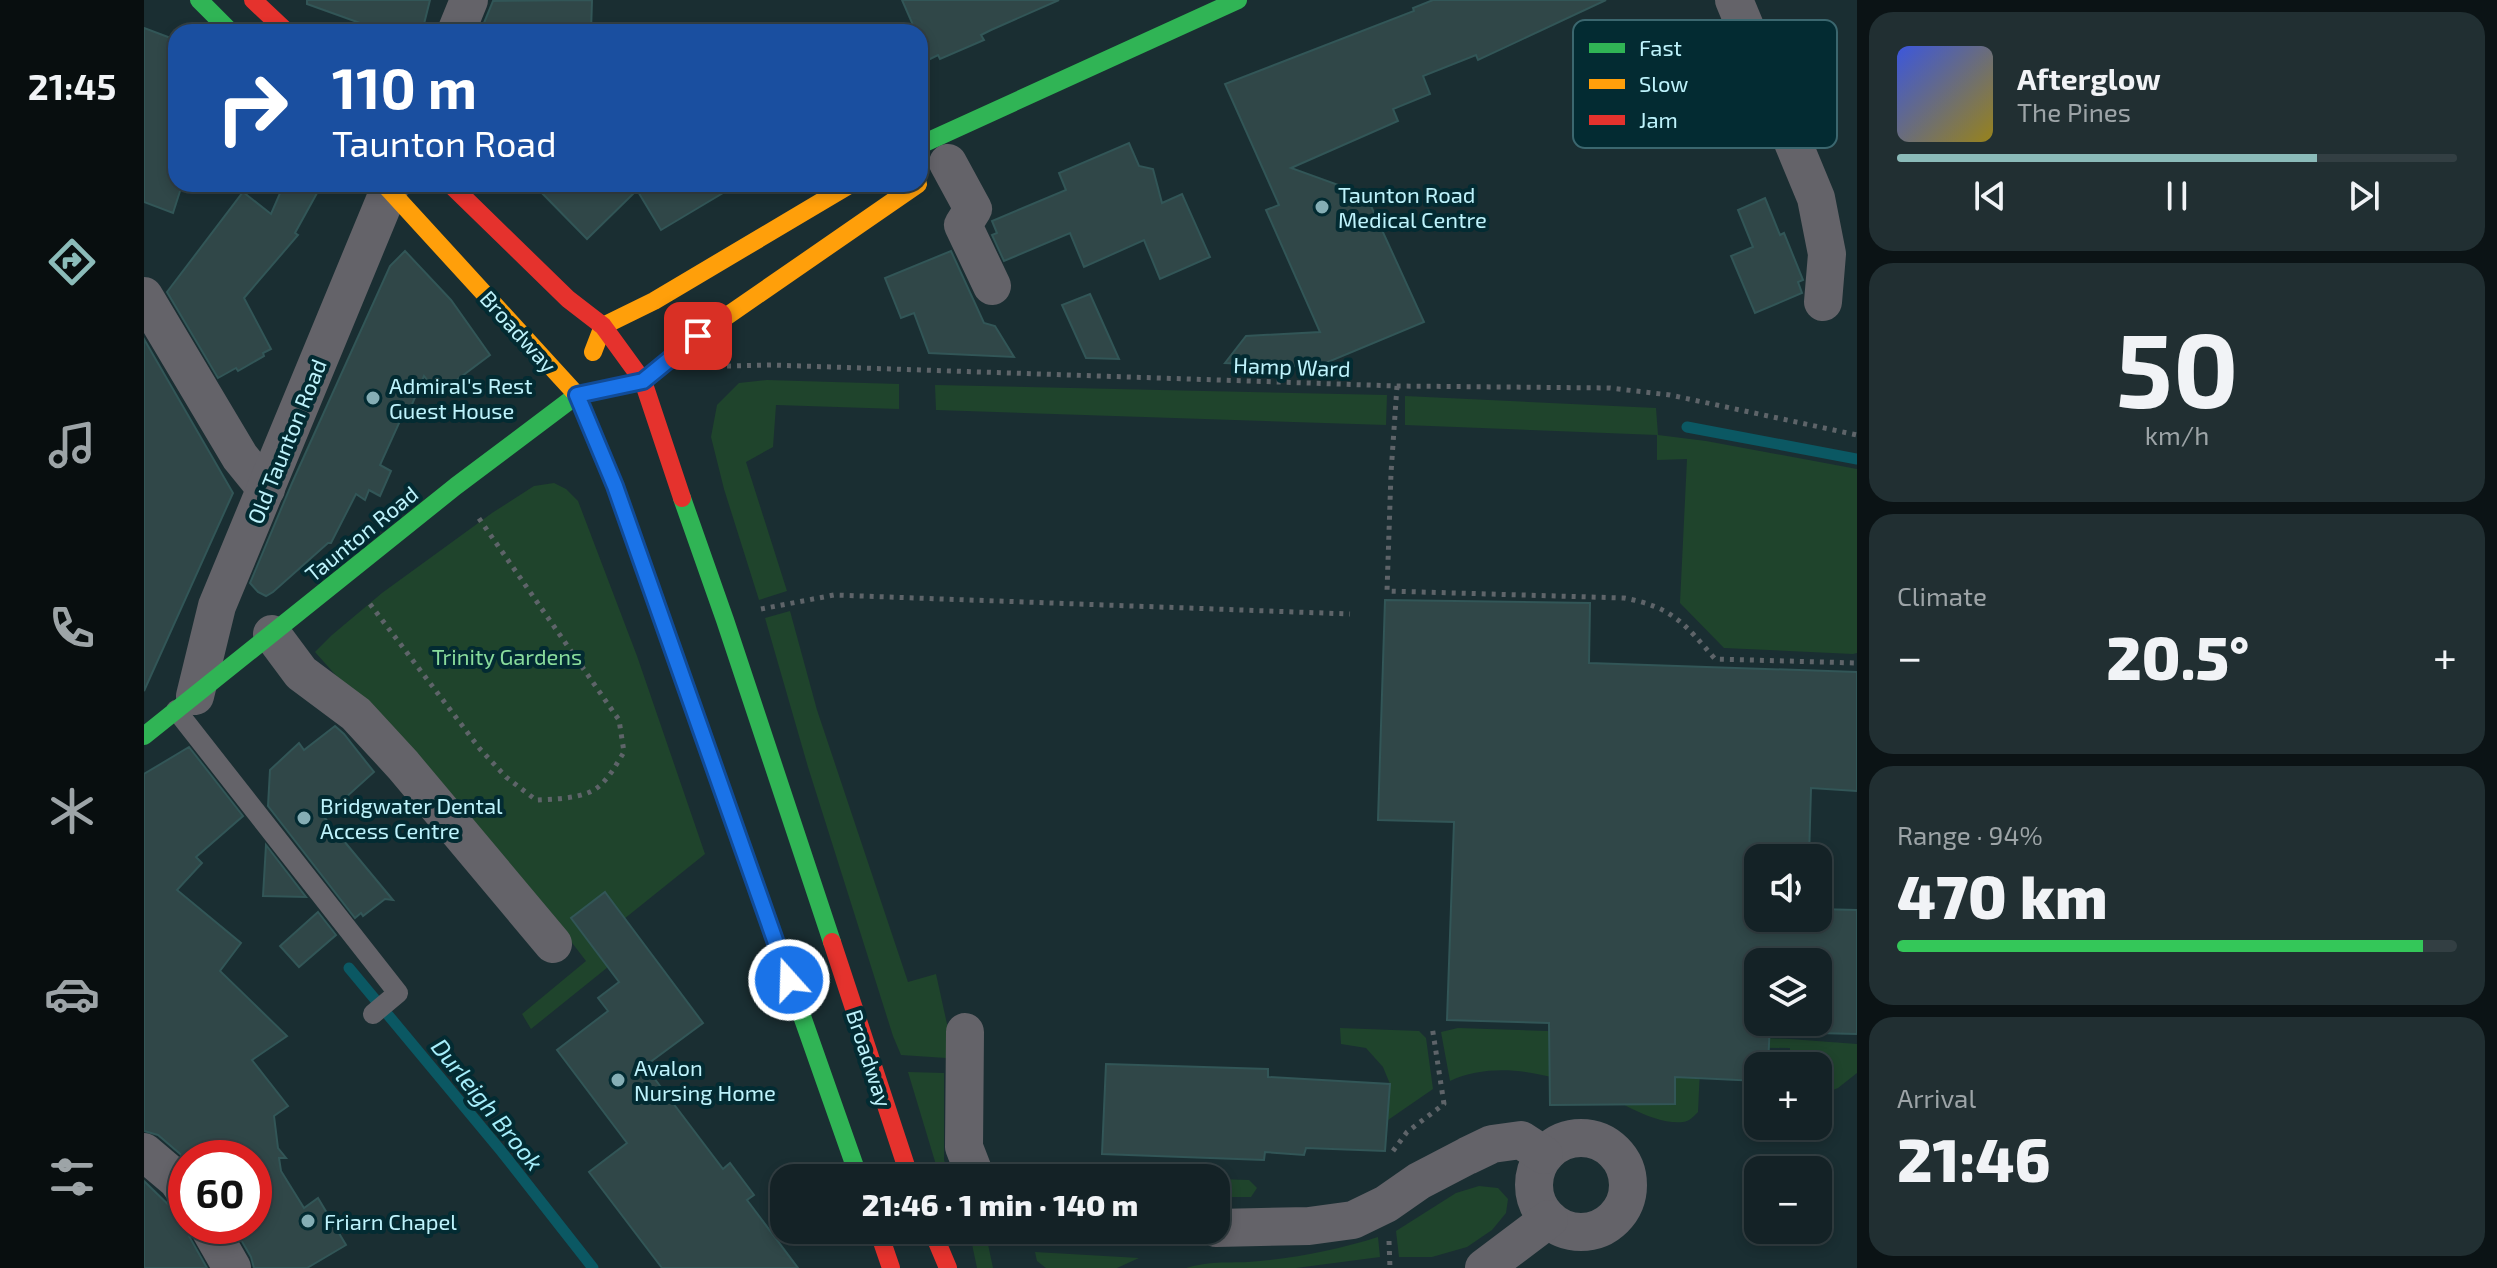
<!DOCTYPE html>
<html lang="en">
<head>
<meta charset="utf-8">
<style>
	body { margin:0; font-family:"Exo 2",sans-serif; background:#212f32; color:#f1f3f6; height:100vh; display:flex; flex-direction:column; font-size:30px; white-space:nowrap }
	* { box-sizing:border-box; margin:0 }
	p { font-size:26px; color:#9da4a7 }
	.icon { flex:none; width:44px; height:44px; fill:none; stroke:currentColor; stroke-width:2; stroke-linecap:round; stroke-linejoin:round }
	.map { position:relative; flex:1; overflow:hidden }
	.drawer { display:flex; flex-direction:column; gap:12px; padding:12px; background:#0b1315; width:640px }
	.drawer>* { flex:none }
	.guide { position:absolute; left:24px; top:24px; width:760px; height:168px; border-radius:24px; box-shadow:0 4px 12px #0003,0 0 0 2px #333f43; background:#1a4fa0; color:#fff; overflow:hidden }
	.tools { position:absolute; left:1600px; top:844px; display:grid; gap:16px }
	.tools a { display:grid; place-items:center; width:88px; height:88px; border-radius:16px; background:#142226; box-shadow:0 4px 12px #0003,0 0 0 2px #333f43; font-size:40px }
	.speed { position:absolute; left:24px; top:1140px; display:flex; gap:16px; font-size:40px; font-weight:700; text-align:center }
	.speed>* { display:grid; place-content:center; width:104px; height:104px; border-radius:50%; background:#142226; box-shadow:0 4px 12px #0003,0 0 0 2px #333f43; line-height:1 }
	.speed .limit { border:12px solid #d22; background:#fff; color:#111 }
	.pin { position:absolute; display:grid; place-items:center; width:68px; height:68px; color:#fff; margin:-34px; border-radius:16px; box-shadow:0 4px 12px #0006 }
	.me { position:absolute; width:88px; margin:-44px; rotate:340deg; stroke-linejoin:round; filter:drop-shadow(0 0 6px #0008) }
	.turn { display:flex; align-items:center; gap:28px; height:168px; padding:0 32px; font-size:36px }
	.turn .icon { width:104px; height:104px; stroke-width:2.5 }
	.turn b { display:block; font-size:56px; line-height:68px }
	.big { font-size:60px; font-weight:800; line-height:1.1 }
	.drawer .widget { flex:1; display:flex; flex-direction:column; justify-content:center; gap:12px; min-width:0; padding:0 28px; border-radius:24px; background:#212f32 }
	.drawer .dial { align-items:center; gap:0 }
	.dial b { font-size:104px; line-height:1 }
	.song { display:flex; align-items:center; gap:24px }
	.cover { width:96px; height:96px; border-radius:12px; background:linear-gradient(135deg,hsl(230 70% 55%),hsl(50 70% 35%)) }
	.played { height:8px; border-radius:4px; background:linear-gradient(90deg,#8bbbb9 75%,#333f43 75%) }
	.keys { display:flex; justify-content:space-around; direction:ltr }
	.heat { display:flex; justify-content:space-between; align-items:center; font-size:44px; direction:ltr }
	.charge { height:12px; border-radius:6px; background:linear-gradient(90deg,#34c759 94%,#333f43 0) }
	.trip { position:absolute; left:626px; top:1164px; width:460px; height:80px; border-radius:24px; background:#142226; box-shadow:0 4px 12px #0003,0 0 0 2px #333f43; font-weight:800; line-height:80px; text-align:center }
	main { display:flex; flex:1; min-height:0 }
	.menu { display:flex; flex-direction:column; width:144px; justify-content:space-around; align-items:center; background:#080e0f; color:#9da4a7 }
	.menu .icon { width:56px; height:56px }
	.menu .current { color:#8bbbb9 }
	.menu b { font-size:36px; color:#f1f3f6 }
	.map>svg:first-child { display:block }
	.green { fill:#1f442c }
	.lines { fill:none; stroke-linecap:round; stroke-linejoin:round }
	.stream { stroke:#0b5863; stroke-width:11 }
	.building { fill:#304748; stroke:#325657; stroke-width:2 }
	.path { stroke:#5e6469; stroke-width:5; stroke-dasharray:4 6; stroke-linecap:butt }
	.lane { stroke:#646369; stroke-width:20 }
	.street { stroke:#646369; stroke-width:38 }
	.fast { stroke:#30b455; stroke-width:18 }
	.slow { stroke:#ff9f0a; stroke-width:18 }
	.jam { stroke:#e5322d; stroke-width:18 }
	.route-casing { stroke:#114b97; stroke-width:20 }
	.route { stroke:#1a73e8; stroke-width:14 }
	.poi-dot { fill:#85aeb5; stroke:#032b32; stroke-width:3 }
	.labels { text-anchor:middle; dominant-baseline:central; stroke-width:8; stroke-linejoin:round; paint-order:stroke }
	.poi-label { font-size:22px; fill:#bef3fc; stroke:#032b32; text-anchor:start }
	.street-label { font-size:22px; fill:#bef3fc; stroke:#032b32 }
	.park-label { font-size:22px; fill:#89dc9c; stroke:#032b32 }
	.water-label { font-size:24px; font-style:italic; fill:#a6eefb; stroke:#032b32 }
	.key { fill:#032b32; stroke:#3b676f; stroke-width:2 }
	.key-label { font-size:22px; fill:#bef3fc }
</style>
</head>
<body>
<main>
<nav class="menu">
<b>21:45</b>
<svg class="icon current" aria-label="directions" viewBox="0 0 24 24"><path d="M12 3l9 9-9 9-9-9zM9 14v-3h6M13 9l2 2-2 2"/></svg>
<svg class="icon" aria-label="music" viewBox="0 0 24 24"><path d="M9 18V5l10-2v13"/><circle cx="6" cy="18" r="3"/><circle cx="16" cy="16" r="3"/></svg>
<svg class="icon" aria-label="phone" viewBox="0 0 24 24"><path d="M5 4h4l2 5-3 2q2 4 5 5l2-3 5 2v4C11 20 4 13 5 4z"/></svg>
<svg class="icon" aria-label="climate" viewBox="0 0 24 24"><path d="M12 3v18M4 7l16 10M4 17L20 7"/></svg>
<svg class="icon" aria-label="car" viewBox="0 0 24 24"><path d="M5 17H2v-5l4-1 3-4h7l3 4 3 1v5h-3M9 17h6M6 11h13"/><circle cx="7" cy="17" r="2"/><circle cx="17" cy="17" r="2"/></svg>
<svg class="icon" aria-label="filters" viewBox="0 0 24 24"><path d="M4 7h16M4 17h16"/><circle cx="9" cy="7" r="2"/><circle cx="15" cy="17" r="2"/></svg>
</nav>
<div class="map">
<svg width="1713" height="1268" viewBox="0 0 1713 1268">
	<rect width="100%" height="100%" fill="#1a2e32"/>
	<g class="green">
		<path d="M623 380 755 384V409L632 405 629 447 602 462 643 591 615 600 580 489 567 437 573 405 595 383Z"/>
		<path d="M791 385 1243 395 1242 425 792 410Z"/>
		<path d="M1261 396 1512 408 1514 435 1562 441 1713 469V653L1709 654 1580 648 1536 603 1543 459 1513 460V435L1261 425Z"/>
		<path d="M410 483 422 489 434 501 493 656 561 854 480 919 427 918 464 967 387 1029 378 1014 442 961 412 922 171 652 188 635 238 593 348 513 390 486Z"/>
		<path d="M646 611 673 710 764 982 792 974 805 1033 802 1058 757 1055 749 1036 664 767 621 618Z"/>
		<path d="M1196 1028 1275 1031 1282 1038 1289 1089 1244 1120 1246 1084 1239 1067 1222 1048 1197 1044Z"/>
		<path d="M1314 1028 1646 1039 1713 1044V1073L1694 1088 1674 1096V1066H1646V1048L1557 1047 1554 1112C1549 1117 1546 1121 1539 1122 1507 1125 1475 1099 1446 1089 1430 1083 1413 1078 1398 1075 1367 1068 1334 1068 1306 1081L1297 1032Z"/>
		<path d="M764 1072 800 1073V1160L806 1178H796Z"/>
		<path d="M1072 1179 1105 1180 1113 1188 1107 1197H1072Z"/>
		<path d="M1335 1186 1354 1188 1364 1199 1362 1213 1348 1230 1323 1247 1288 1257H1255L1252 1231 1312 1193Z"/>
		<path d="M819 1230H841L849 1268H833L828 1244Z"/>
		<path d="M1234 1237 1236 1257 1152 1268H1042C1067 1261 1079 1263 1104 1262 1147 1259 1193 1250 1234 1237Z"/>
		<path d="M891 1252 995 1258 973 1268H902L893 1261Z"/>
	</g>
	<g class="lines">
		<g class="stream">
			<path d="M1543 427 1713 459"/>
			<path d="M205 968 358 1152 449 1268"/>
		</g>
	</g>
	<g class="building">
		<path d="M163 0H286L278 32H241L163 4Z"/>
		<path d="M448 0 447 32 337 30 349 1Z"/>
		<path d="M758 0H915L847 30 837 35 840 40 796 59 794 55 784 60 776 40V32H772Z"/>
		<path d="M1289 0H1462L1334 60 1332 55 1279 76 1286 94 1249 109 1254 121 1147 168 1222 195 1280 322 1172 367 1081 363 1102 336 1176 332 1122 210 1135 205 1081 84 1270 11 1269 8Z"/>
		<path d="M0 28 32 40V185L37 188 29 213 0 202Z"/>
		<path d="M985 143 995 166 1009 169 1018 203 1038 194 1066 257 1016 279 1000 240 940 267 926 233 860 261 848 235 853 233 848 221 922 190 915 173Z"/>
		<path d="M140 184H178L151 233 154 235 100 298 127 349 119 353 120 356 94 371 92 368 74 378 23 292 99 192 127 214Z"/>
		<path d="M389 184H594L517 230 493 190 443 239Z"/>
		<path d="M1621 198 1636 235 1640 233 1659 280 1654 282 1658 293 1611 313 1587 256 1609 247 1594 210Z"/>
		<path d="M261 251 307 300 346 355 294 394 280 376 264 414 260 412 236 465 247 471 236 496 225 490 221 500 212 494 187 543H184L129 592 122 596 114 592 106 583 148 483 246 266Z"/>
		<path d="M807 251 840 323 851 326 870 357 785 353 770 313 757 318 741 278Z"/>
		<path d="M946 294 975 359 942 358 918 305Z"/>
		<path d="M0 339 89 493 0 691Z"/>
		<path d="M1241 600 1446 603 1445 663 1713 672V791L1667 788 1665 858H1614V918H1674V909L1713 910V1034L1674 1033V962H1614V1022H1626L1624 1066H1614V1081L1531 1077V1104L1406 1105 1405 1023 1303 1020 1310 822 1234 820Z"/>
		<path d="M191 726 200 734 230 772 180 817 249 900 241 899 219 916 217 913 211 918 124 806 126 770 155 743 160 750Z"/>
		<path d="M45 747 99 816 52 857 58 863 33 890 97 943 76 971 143 1036 108 1060 144 1106 130 1116 134 1148 142 1158H135L137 1171 160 1208 174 1198 202 1245 163 1268H110L107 1257 89 1226H110V1158L42 1159 14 1135 0 1131V774Z"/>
		<path d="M122 845 162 897 119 896Z"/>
		<path d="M461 892 559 1023 501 1066 579 1169 586 1163 610 1195 603 1200 654 1268H518L445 1172 483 1143 413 1050 464 1011 454 998 475 982 427 918Z"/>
		<path d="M174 912 192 935 155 967 136 946Z"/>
		<path d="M962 1064 1124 1069V1077L1246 1084 1241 1151 1162 1148 1160 1155 1121 1152 1120 1160 958 1154Z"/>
		<path d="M0 1181 32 1212 42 1215 45 1236 63 1268H0Z"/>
	</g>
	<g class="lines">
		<g class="path">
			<path d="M583 366 628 365 1253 386 1466 388 1526 395 1713 435"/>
			<path d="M1253 386 1247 473 1243 591 1480 598C1528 607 1540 623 1571 659L1713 663"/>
			<path d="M226 604 336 749 362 777 392 800C409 799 432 799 448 791 462 784 472 765 480 752L475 720 334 517"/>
			<path d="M617 609 690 595 1206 614"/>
			<path d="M1249 1151 1263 1132 1300 1104 1288 1026"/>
			<path d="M1245 1241 1246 1268"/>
		</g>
		<path class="lane" d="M32 710 254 993 229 1014"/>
		<g class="street">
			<path d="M1590 0 1672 198 1683 254 1679 302"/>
			<path d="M312 32 325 0"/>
			<path d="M804 163 829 209 819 225 848 286"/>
			<path d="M0 296 96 457 122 489"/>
			<path d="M128 634 157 673 212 714 259 765 409 944"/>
			<path d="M51 696 73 606 245 190"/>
			<path d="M821 1032 820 1147 832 1178"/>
			<circle cx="1437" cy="1185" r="47"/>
			<path d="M0 1152 33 1180 42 1193"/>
			<path d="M64 1226 88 1268"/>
			<path d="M1072 1228 1165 1226 1209 1220 1242 1204 1275 1181 1323 1156 1348 1144 1377 1140 1400 1155"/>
			<path d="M1340 1268 1405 1219"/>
		</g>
		<g class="fast">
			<path d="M55 0 87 32"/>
			<path d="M776 145 1094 0"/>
			<path d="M538 498 581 620 688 942"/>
			<path d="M516 613 715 1178"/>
			<path d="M0 736 312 486 433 395"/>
		</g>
		<g class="slow">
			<path d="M240 184 433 395 471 486 516 613"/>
			<path d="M449 352 459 326 510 301 707 184"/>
			<path d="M433 395 499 381 554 336 774 184"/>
		</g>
		<g class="jam">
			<path d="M109 0 143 32"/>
			<path d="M306 184 424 299 459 326 499 381 538 498"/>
			<path d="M688 942 766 1178"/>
			<path d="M734 1230 747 1268"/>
			<path d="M788 1230 804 1268"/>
		</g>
	</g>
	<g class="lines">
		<g class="route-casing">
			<path id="route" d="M554 336 499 381 433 395 471 486 645 980"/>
		</g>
		<use href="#route" class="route"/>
	</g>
	<g class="poi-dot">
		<circle cx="1178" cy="207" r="8"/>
		<circle cx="229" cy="398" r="8"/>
		<circle cx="160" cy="818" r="8"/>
		<circle cx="474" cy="1080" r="8"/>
		<circle cx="164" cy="1221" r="8"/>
	</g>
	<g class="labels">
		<g class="poi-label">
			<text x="1194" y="194">Taunton Road<tspan x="1194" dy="25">Medical Centre</tspan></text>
			<text x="245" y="385">Admiral's Rest<tspan x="245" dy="25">Guest House</tspan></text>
			<text x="176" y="805">Bridgwater Dental<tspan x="176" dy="25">Access Centre</tspan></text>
			<text x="490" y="1067">Avalon<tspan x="490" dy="25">Nursing Home</tspan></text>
			<text x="180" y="1221">Friarn Chapel</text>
		</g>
		<g class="street-label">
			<text transform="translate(375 331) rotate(48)">Broadway</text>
			<text transform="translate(1148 366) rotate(2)">Hamp Ward</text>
			<text transform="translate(142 441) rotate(-68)">Old Taunton Road</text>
			<text transform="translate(217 533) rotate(-39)">Taunton Road</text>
			<text transform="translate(726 1058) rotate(72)">Broadway</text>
		</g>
		<g class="park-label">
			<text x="363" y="656">Trinity Gardens</text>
		</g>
		<g class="water-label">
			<text transform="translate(344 1104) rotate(51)">Durleigh Brook</text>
		</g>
	</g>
	<rect x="1429" y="20" width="264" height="128" rx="12" class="key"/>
	<rect x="1445" y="43" width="36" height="10" fill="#30b455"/>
	<rect x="1445" y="79" width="36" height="10" fill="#ff9f0a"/>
	<rect x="1445" y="115" width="36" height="10" fill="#e5322d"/>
	<g class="key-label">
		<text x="1495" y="56">Fast</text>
		<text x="1495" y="92">Slow</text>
		<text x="1495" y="128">Jam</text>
	</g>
</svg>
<div class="tools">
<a><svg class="icon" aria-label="sound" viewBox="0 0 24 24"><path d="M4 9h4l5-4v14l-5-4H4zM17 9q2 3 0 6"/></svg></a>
<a><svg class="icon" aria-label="layers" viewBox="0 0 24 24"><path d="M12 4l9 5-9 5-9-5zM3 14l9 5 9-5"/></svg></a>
<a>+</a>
<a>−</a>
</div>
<div class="speed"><div class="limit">60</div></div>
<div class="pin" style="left:554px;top:336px;background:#d93025"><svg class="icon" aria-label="arrive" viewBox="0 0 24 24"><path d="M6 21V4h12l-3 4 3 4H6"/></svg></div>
<svg class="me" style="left:645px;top:980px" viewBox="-20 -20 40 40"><circle r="17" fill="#1a73e8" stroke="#fff" stroke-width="3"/><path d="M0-11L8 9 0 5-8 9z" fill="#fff"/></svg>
<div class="trip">21:46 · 1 min · 140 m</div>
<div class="guide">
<div class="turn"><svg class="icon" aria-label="right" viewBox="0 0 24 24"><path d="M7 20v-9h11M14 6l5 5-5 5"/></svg><div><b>110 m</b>Taunton Road</div></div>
</div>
</div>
<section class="drawer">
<div class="widget">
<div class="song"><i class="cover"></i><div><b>Afterglow</b><p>The Pines</p></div></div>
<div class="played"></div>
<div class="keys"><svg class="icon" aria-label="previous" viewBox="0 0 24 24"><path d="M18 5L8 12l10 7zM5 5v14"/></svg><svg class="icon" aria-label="pause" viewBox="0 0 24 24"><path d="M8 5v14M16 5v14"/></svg><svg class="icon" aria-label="next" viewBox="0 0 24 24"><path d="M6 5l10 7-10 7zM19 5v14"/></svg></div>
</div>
<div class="widget dial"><b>50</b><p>km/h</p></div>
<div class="widget"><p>Climate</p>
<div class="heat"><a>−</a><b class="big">20.5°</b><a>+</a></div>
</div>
<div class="widget"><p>Range · 94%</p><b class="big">470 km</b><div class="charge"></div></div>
<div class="widget"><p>Arrival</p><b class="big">21:46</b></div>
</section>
</main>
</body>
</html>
